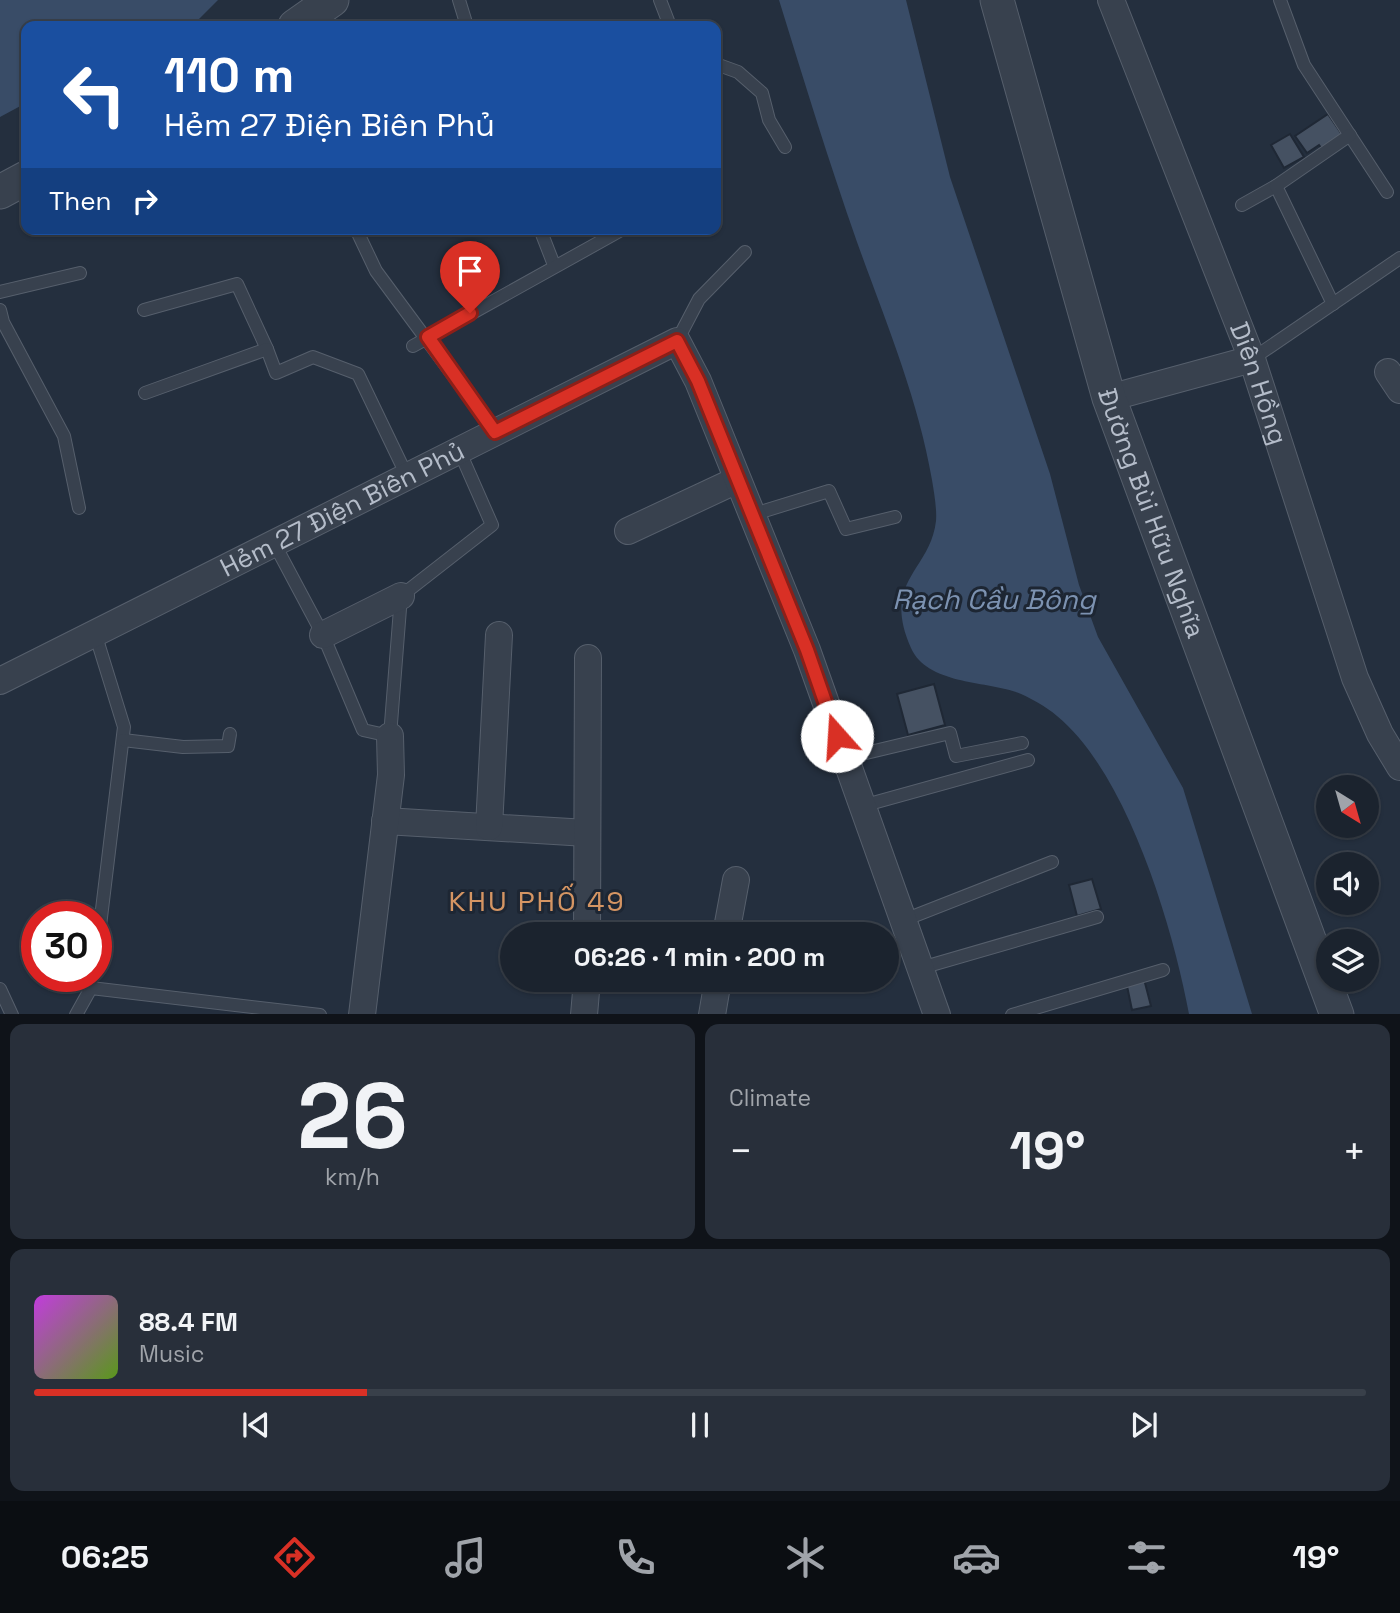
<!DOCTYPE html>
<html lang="en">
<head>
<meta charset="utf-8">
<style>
	body { margin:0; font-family:"Space Grotesk",sans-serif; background:#282f3a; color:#f1f3f6; height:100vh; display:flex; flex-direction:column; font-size:26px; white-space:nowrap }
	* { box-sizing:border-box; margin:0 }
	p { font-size:23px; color:#a0a4aa }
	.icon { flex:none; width:38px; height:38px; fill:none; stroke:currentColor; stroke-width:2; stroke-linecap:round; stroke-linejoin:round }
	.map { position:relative; height:1014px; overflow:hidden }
	.drawer { display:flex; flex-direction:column; gap:10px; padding:10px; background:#0f1319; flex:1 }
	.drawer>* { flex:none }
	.top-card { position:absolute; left:21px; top:21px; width:700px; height:214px; border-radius:14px; box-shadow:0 2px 5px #0004,0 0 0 2px #39404a; background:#1a4fa0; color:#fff; overflow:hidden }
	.needle { width:46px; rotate:143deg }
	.controls { position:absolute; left:1316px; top:775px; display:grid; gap:14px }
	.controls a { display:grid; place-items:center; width:63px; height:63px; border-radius:50%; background:#1b232e; box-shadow:0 2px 5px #0004,0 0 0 2px #39404a; font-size:35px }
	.speed { position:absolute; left:21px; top:901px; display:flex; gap:14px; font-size:35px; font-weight:700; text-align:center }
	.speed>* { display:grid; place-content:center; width:91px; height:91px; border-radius:50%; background:#1b232e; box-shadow:0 2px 5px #0004,0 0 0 2px #39404a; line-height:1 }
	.speed .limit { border:10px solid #d22; background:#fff; color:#111 }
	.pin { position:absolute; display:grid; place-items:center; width:60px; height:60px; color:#fff; margin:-72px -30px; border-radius:50% 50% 50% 0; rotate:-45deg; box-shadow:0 0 7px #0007 }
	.pin .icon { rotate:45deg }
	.me { position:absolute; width:77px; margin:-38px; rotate:341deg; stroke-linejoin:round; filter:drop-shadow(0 0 5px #0008) }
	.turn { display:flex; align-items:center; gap:24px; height:147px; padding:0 28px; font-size:32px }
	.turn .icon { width:91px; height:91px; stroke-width:2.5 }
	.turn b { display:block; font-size:49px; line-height:60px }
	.then { display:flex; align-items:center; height:66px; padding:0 28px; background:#0003; gap:14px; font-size:26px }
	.big { font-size:52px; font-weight:600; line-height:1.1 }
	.drawer .widget { flex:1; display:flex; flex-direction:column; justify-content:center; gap:10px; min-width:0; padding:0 24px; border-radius:14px; background:#282f3a }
	.drawer .dial { align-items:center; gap:0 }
	.dial b { font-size:91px; line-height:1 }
	.song { display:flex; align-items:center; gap:21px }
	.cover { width:84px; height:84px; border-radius:10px; background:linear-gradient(135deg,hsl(290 70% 55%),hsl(90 70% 35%)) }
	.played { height:7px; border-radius:4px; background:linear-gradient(90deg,#d93025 25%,#39404a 25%) }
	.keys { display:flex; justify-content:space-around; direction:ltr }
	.heat { display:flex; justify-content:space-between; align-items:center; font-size:38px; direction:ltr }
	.drawer .tiles { flex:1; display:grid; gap:10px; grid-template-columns:1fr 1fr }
	.widget:last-child { grid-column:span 2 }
	.trip { position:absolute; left:500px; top:922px; width:399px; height:70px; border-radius:35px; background:#1b232e; box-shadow:0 2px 5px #0004,0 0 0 2px #39404a; font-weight:600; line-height:70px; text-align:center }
	.dock { display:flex; height:112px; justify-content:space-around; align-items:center; background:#0b0e12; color:#a0a4aa }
	.dock .icon { width:49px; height:49px }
	.dock .current { color:#d93025 }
	.dock b { font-size:32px; color:#f1f3f6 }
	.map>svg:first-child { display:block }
	.water { fill:#394c67 }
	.building { fill:#455162; stroke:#1f2835; stroke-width:2 }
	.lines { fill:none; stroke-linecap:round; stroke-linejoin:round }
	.service-casing { stroke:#565f6c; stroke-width:14 }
	.minor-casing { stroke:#565f6c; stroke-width:28 }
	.tertiary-casing { stroke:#565f6c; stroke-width:35 }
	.service { stroke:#38414e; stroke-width:12 }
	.minor { stroke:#38414e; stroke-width:26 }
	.tertiary { stroke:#38414e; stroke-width:33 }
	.route-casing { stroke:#8d1f18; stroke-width:18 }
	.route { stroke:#d93025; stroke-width:12 }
	.labels { text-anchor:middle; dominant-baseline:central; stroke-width:6; stroke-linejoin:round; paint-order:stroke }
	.street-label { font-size:26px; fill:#b4bcc9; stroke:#1d2633 }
	.water-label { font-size:28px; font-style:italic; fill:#7c92b1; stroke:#1d2633 }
	.neighbourhood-label { font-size:28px; letter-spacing:2px; fill:#d59563; stroke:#1d2633 }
</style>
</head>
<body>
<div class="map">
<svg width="1400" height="1015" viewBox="0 0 1400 1015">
	<rect width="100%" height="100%" fill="#242f3e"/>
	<g class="water">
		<path d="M0 0H218L196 22 186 26H26V103L0 117Z"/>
		<path d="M779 0H906L950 177 1050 474 1079 585 1098 637 1183 788 1252 1014H1189C1173 927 1127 773 1057 716 1047 707 1029 697 1016 692 984 681 927 684 911 648 881 580 930 572 936 521 937 509 934 492 932 480 918 398 885 320 857 242 829 162 804 81 779 0Z"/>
	</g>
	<g class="building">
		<path d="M1328 114 1343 136 1323 150 1319 145 1307 153 1295 136Z"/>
		<path d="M1290 134 1304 157 1284 168 1271 145Z"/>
		<path d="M934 684 945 725 908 735 897 694Z"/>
		<path d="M1092 879 1101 909 1077 916 1069 885Z"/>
		<path d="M1144 979 1151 1006 1132 1010 1127 986Z"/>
	</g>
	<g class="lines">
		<g class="service-casing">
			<g id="service">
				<path d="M459 0 467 26"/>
				<path d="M660 0 670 26"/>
				<path d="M1280 0 1304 65 1387 192"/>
				<path d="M716 64 738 72 762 93 769 120 785 147"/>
				<path d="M1242 205 1276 186"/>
				<path d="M356 229 376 271 495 432"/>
				<path d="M540 229 554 265"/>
				<path d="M0 292 80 273"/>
				<path d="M1333 304 1276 186 1350 135"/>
				<path d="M0 310 3 322 64 436 79 508"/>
				<path d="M144 310 237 284 267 349"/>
				<path d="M677 341 699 299 745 252"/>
				<path d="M413 346 623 229"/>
				<path d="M1252 359 1400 258"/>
				<path d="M145 393 267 349 276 373 313 357 358 374 407 476"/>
				<path d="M751 515 829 491 846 529 895 517"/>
				<path d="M274 543 323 635 363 730 390 736 401 596 492 525 459 450"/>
				<path d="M95 633 124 727 96 959"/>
				<path d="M123 740 183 747 228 746 230 734"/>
				<path d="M845 758 950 733 956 756 1022 743"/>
				<path d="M862 806 1028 760"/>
				<path d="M904 920 1052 862"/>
				<path d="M921 968 1097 917"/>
				<path d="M0 989 12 1015"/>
				<path d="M76 1015 91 988 320 1015"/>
				<path d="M1012 1015 1163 970"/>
			</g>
		</g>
		<g class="minor-casing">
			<g id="minor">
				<path id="s1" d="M1111 0 1252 359 1355 678 1380 734 1400 767"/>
				<path d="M1388 372 1400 390"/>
				<path d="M1109 398 1252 359"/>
				<path d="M628 531 737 480"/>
				<path d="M323 635 401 596"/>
				<path id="s2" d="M0 681 677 341 698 381 807 650 937 1015"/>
				<path d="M385 821 587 833"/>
				<path d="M489 827 499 635"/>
				<path d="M587 934 588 658"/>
				<path d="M726 934 736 880"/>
				<path d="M362 1015 391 775 390 736"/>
				<path d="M584 1015 587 980"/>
				<path d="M712 1015 718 980"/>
			</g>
		</g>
		<g class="tertiary-casing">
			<g id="tertiary">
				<path id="s3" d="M997 0 1109 398 1337 1015"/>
				<path d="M295 26 332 0"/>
				<path d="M0 192 26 178"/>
			</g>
		</g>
		<use href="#service" class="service"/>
		<use href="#minor" class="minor"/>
		<use href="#tertiary" class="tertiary"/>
	</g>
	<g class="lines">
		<g class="route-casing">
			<path id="route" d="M470 313 428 337 495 432 677 341 698 381 807 650 837 736"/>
		</g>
		<use href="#route" class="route"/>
	</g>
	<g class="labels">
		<g class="street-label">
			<text stroke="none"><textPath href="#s1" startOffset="411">Diên Hồng</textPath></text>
			<text stroke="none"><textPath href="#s2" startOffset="383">Hẻm 27 Điện Biên Phủ</textPath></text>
			<text stroke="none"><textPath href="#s3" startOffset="536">Đường Bùi Hữu Nghĩa</textPath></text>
		</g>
		<g class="water-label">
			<text x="994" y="599">Rạch Cầu Bông</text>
		</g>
		<g class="neighbourhood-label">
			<text x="537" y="901">KHU PHỐ 49</text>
		</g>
	</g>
</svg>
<div class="controls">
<a><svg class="needle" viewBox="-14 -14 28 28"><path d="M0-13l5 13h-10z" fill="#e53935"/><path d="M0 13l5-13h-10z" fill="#a0a4aa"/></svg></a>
<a><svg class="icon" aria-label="sound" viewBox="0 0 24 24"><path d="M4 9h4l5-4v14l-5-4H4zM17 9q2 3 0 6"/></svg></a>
<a><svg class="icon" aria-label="layers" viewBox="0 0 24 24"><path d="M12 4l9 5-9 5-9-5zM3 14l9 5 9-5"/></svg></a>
</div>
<div class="speed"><div class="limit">30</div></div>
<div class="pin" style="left:470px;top:313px;background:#d93025"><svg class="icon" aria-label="arrive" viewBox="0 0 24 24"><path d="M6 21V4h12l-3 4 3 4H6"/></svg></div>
<svg class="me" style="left:837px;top:736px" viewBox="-20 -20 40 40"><circle r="19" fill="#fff"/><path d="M0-13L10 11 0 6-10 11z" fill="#d93025"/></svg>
<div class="trip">06:26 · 1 min · 200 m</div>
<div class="top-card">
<div class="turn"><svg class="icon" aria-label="left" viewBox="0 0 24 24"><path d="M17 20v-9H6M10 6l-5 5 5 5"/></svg><div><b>110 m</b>Hẻm 27 Điện Biên Phủ</div></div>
<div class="then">Then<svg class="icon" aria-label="right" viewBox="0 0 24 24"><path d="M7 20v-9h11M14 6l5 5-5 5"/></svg></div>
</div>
</div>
<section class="drawer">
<div class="tiles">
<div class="widget dial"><b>26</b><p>km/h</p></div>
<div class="widget"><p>Climate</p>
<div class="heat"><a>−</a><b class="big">19°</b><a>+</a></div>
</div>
<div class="widget">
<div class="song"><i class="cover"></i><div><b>88.4 FM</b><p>Music</p></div></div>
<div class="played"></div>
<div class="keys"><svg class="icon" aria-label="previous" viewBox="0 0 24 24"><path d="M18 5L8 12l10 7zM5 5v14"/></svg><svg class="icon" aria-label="pause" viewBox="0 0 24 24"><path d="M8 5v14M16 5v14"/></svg><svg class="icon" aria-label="next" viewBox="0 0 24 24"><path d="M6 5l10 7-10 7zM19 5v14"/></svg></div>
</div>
</div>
</section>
<nav class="dock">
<b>06:25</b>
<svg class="icon current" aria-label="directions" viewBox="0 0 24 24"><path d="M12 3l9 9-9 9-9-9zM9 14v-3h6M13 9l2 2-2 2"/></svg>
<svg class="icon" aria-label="music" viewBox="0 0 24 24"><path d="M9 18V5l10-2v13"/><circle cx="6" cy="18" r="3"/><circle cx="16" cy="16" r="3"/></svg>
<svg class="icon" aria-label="phone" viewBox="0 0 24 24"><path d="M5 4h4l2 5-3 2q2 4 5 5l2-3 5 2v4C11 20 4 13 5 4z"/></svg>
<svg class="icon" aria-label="climate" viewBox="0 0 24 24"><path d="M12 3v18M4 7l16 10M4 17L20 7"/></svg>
<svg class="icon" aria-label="car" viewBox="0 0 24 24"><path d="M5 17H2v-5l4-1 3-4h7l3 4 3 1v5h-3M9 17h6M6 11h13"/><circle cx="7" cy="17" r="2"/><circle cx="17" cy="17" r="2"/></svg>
<svg class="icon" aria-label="filters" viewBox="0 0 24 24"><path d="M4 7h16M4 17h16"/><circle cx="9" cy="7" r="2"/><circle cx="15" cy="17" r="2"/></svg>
<b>19°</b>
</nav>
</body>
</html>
